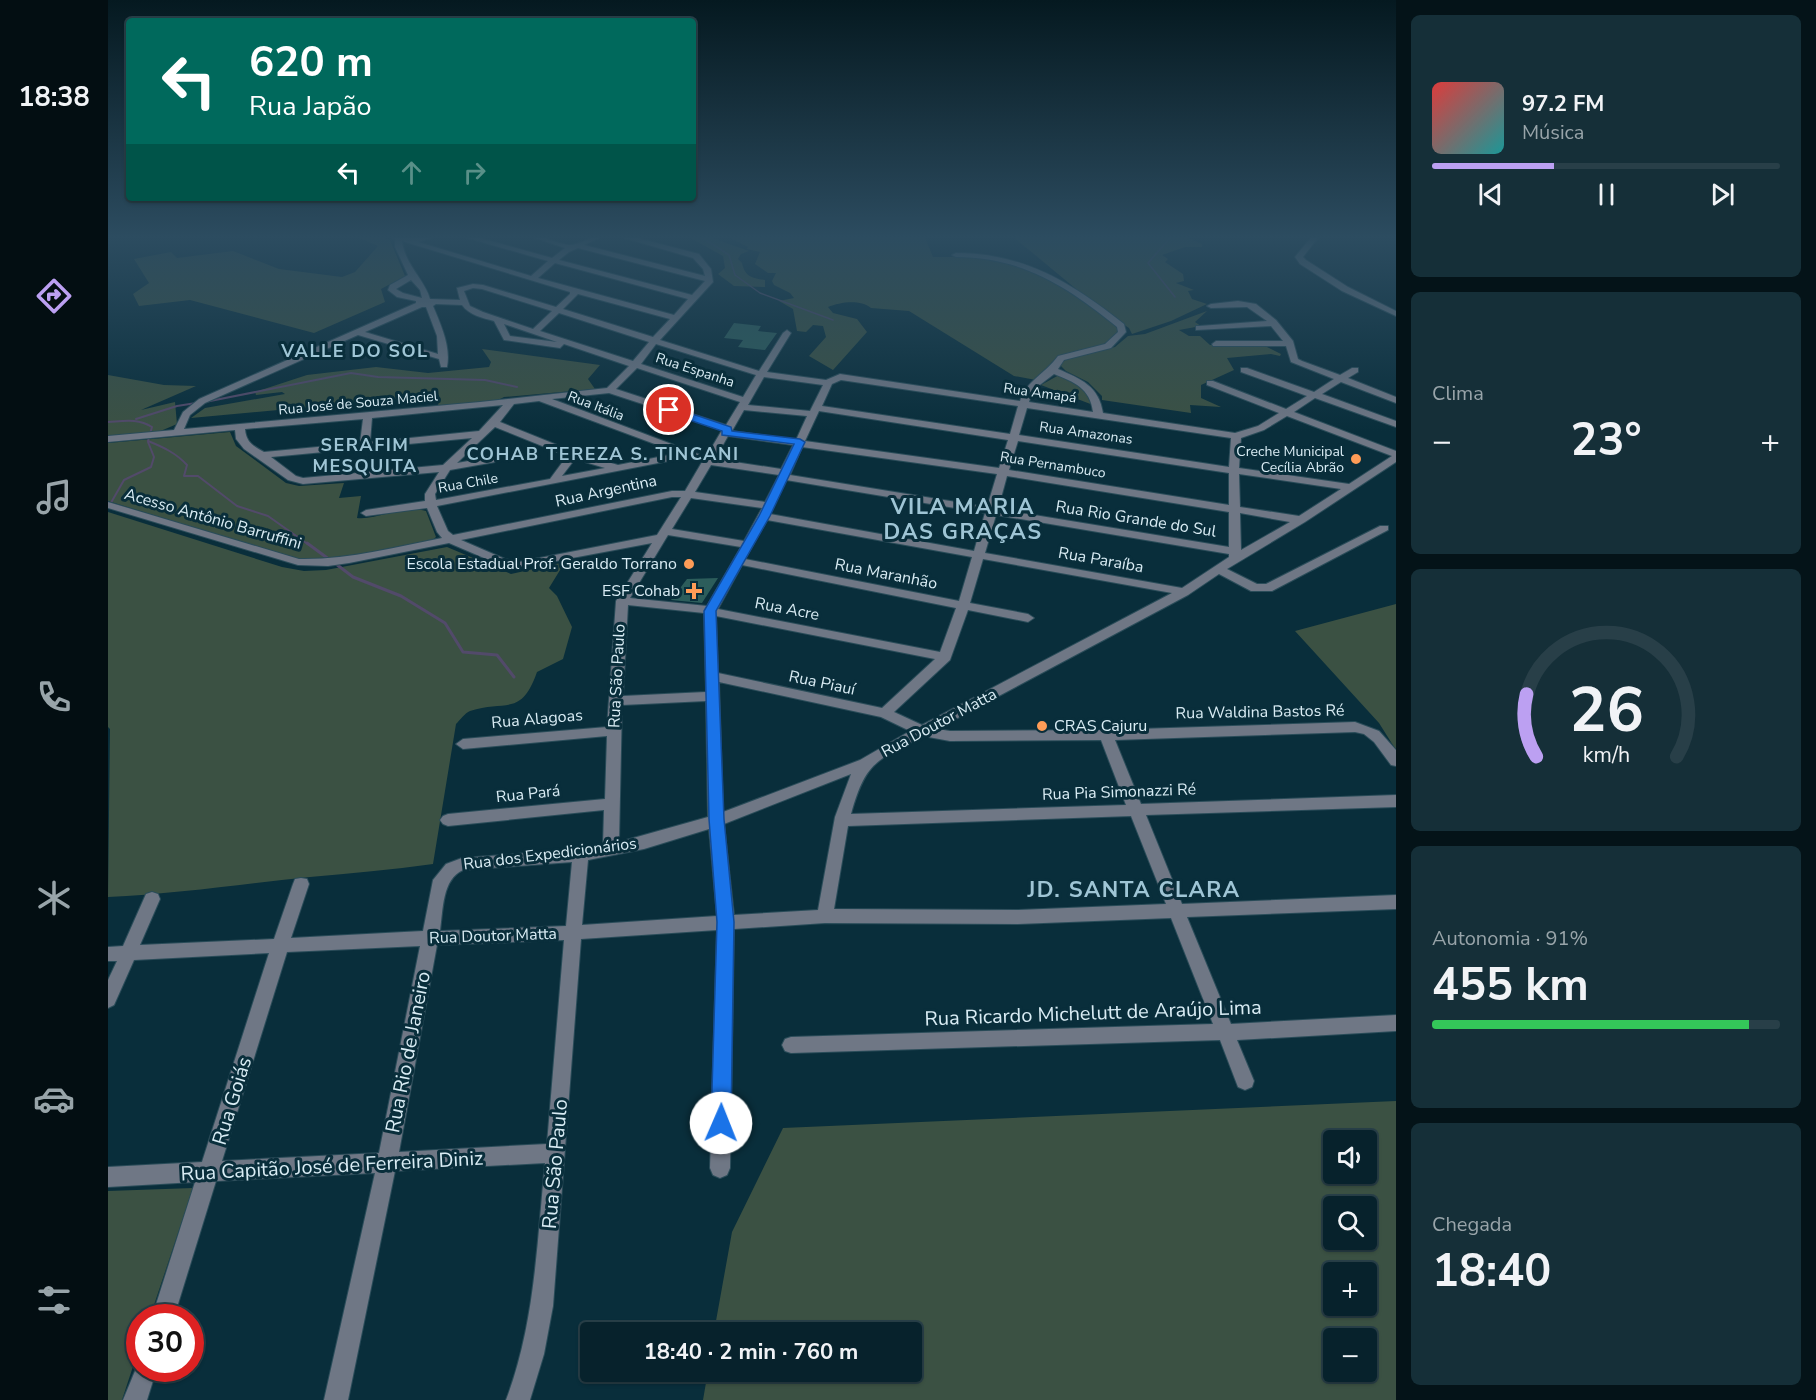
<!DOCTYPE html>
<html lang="pt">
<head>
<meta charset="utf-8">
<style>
	body { margin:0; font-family:"Nunito Sans",sans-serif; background:#152f38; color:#f1f3f6; height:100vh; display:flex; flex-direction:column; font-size:22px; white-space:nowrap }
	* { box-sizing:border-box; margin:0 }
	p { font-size:20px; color:#98a4a9 }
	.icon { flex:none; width:33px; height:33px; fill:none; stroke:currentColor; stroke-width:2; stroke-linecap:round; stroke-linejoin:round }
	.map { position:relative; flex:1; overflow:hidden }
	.details { display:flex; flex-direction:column; gap:15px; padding:15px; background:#041318; width:420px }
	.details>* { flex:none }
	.hud { position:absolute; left:18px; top:18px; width:570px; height:183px; border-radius:6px; box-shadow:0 2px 4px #0004,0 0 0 2px #283f48; background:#00695c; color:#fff; overflow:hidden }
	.controls { position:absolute; left:1215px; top:1130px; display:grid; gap:12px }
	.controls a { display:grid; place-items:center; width:54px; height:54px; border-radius:6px; background:#07222c; box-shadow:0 2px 4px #0004,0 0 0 2px #283f48; font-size:30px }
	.speed { position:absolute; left:18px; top:1304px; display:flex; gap:12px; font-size:30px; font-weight:700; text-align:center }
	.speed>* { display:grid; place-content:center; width:78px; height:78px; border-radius:50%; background:#07222c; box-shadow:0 2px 4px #0004,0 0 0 2px #283f48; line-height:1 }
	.speed .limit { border:9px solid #d22; background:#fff; color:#111 }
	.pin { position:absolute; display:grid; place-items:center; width:51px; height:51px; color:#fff; margin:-26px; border:3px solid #fff; border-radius:50%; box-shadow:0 2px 6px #0007 }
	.me { position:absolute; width:66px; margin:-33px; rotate:1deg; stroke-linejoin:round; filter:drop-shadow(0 0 4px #0008) }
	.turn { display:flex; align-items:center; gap:21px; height:126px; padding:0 24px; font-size:27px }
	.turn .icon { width:78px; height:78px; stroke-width:2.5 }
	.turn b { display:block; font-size:42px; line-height:51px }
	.lanes { display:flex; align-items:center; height:57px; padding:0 24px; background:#0003; justify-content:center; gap:30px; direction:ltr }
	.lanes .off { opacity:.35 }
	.big { font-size:45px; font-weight:700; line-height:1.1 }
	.details .tile { flex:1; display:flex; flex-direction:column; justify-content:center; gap:9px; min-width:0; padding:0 21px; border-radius:9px; background:#152f38 }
	.details .dial { align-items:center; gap:0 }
	.dial svg { height:156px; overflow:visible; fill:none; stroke:#283f48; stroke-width:7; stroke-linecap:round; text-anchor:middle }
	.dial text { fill:#f1f3f6; stroke:none }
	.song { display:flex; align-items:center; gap:18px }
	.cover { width:72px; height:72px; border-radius:9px; background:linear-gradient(135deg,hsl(0 70% 55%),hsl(180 70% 35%)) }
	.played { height:6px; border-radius:3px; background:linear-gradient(90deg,#bca0f2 35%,#283f48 35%) }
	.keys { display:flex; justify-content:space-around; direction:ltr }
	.heat { display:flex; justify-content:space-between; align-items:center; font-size:33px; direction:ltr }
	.charge { height:9px; border-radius:4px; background:linear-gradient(90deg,#34c759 91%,#283f48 0) }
	.trip { position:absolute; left:472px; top:1322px; width:342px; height:60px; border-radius:6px; background:#07222c; box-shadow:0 2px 4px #0004,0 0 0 2px #283f48; font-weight:700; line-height:60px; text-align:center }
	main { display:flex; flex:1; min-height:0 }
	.tab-bar { display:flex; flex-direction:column; width:108px; justify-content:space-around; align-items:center; background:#030e12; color:#98a4a9 }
	.tab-bar .icon { width:42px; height:42px }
	.tab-bar .active { color:#bca0f2 }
	.tab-bar b { font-size:27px; color:#f1f3f6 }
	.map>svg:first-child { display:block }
	.green { fill:#3b5143; fill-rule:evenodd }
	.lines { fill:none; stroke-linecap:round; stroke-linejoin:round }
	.stream-far2 { stroke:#524a6a; stroke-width:1.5 }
	.stream-far1 { stroke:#524a6a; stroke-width:2 }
	.stream { stroke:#524a6a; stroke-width:3 }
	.building { fill:#2c5d5b }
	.minor-casing { stroke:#2a4c59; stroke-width:2 }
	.minor { fill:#6f7785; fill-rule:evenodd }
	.route { fill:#1a73e8; stroke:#114b97; stroke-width:1.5 }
	.poi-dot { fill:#fe9c57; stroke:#092e3b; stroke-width:2 }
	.labels { text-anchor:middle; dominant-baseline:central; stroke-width:6; stroke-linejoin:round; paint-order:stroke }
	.far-street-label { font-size:14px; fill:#d9ecf4; stroke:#092e3b }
	.far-poi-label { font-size:14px; fill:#d9ecf4; stroke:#092e3b; text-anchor:end }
	.street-label { font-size:16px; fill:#d9ecf4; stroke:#092e3b }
	.poi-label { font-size:16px; fill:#d9ecf4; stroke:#092e3b; text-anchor:end }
	.far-district-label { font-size:18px; font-weight:bold; letter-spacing:1.5px; fill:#9fc5d5; stroke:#092e3b }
	.near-street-label { font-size:20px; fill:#d9ecf4; stroke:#092e3b }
	.district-label { font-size:22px; font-weight:bold; letter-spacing:1.5px; fill:#9fc5d5; stroke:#092e3b }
</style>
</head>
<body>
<main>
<nav class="tab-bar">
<b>18:38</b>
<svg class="icon active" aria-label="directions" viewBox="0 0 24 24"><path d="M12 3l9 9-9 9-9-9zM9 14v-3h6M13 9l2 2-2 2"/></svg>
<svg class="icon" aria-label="music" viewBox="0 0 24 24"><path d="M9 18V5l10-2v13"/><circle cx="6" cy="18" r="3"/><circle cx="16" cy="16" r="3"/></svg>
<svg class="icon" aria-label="phone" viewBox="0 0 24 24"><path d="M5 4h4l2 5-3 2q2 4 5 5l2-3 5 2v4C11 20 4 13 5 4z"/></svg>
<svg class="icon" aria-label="climate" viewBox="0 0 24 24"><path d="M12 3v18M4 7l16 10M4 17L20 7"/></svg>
<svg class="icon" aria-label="car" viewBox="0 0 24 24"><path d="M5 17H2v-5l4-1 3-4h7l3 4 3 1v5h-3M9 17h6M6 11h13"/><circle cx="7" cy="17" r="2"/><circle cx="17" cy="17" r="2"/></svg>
<svg class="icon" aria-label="filters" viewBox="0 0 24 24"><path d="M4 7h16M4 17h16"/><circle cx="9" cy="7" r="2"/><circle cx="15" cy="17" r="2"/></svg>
</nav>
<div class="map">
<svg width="1288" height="1400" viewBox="0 0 1288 1400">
	<rect width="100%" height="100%" fill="#092e3b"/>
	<g class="green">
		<path d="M244 235H268L282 240 297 276 273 289 277 302 206 333 82 300 31 306 25 294 41 283 26 259 63 252 69 258 125 251 171 269 234 277 247 272 270 246Z"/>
		<path d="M577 235H602L607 239 641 251 633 254 630 259 634 263C637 277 644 278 657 280V287L626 286 610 274 617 268 615 256Z"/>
		<path d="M616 235H816L825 257C852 257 881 257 908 264 939 273 980 305 1008 323L1011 332 1001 345 954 356 943 363 940 371 928 380 906 376 801 311 763 308C752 299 732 302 720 307L725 313 749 319 759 332 725 370 701 356 718 337 715 326 705 325 698 332 689 331 685 309 671 301 686 298 682 293 666 285 664 281 668 273H660L647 264 652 252 639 249 640 247Z"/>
		<path d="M903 235H1079L1078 237 1094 244V247H1077L1054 255 1060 259 1057 262 1075 274 1076 281 1068 283 1086 290 1080 291 1084 299 1099 304 1063 321 1024 334 1021 328 991 308Z"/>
		<path d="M1099 311 1087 322 1093 326 1071 330 1081 336H1092L1102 345H1155L1173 354 1172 356 1163 354 1119 358 1126 370 1093 385V398L1113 407 1082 405 1083 413 994 400V396L980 382 958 371 951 364 960 358 1007 347 1020 336 1037 334Z"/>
		<path d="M374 349 492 365 480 379 487 389 396 397 386 402 330 407 331 395 83 418 97 408 177 394 174 392 148 395 147 392 199 375 268 367 320 373 381 367 383 362Z"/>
		<path d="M0 375 56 385 88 386 33 410 67 402 69 424 48 433 0 437Z"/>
		<path d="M951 375C966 382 983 387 985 405L933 385Z"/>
		<path d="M122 432 128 446 178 483 191 486 236 483 231 498 253 496 249 518C271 520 295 504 318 511L328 537 323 541 228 559H187L0 501V443Z"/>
		<path d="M0 512 174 567 196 571 218 570 339 547 403 574 457 562 441 588 449 596 464 627 455 659 429 672C413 718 397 699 362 711 357 713 352 720 348 724L325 864C284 870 243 873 202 877 134 884 68 894 0 897L2 729 0 727Z"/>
		<path d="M1288 604V750L1271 723 1187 631Z"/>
		<path d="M1288 1101V1400H595L600 1371H804V1332H606L624 1232 675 1128ZM1226 1140H1258V1173H1226ZM1226 1206H1258V1239H1226ZM1226 1272H1258V1305H1226ZM1226 1338H1258V1371H1226Z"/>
		<path d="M85 1188 42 1317H32L31 1348 14 1400H0V1191Z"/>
	</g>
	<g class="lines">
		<g class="stream-far2">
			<path d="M590 235 621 255 627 275 652 293 725 320"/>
			<path d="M1059 235 1062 238 1040 263 1067 297"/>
		</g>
		<g class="stream-far1">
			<path d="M97 402 243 373 270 377 377 380 409 387"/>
			<path d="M28 419 69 406 88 403"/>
			<path d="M0 422C16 421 30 418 44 427L40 441C55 447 68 453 79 465L76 476H90L129 506 160 516 201 545"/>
			<path d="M0 508 16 480 43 467 46 457 40 442"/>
		</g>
		<g class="stream">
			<path d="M199 543 222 560"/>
			<path d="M228 564 245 577 293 596 337 623 355 652 389 655 406 677"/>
		</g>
	</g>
	<g class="building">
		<path d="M626 323 653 326 650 331 669 333 657 350 630 347 635 340 616 338Z"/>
		<path d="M610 578 594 603 563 600 579 579Z"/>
	</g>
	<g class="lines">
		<g class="minor-casing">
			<g id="minor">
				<path d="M278 235H297L296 237C307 241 321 235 333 235L310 242 423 276 440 261 349 235H361L444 258 457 248 418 235C433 235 445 242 460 245 470 246 485 235 497 235L476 245 597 276 595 269 585 258 506 235H518L591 254 603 269 605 282 552 340 651 371 675 333 679 330 683 333 659 372 718 380 732 374 912 401C918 381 938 373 950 356L997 344 1010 332 1009 327C960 287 914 257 848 257L844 255 848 253C916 253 964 283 1016 324L1018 332 1003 348 956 360 950 369C973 379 991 386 995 413L1127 433 1150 426 1171 413 1099 385V381H1105L1178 409 1199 396 1133 372V368H1139L1206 392 1226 379 1183 362 1178 346H1105L1104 344 1108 341H1175L1163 326 1088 330V326H1091L1159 321 1139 307 1103 308 1099 306 1103 304 1130 301 1148 304 1168 320 1185 341 1190 359 1194 361 1232 375 1244 368H1250V372L1240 378 1288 397V403L1233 382 1214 394 1288 421V427L1207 398 1186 412 1288 451V462L1197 522 1119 569 1149 584H1158L1272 526H1280V530L1164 591H1143L1111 574 1080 595 829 729 842 731 998 730 1247 722 1271 731 1288 750V766L1283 765 1266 742 1256 734 1247 732 1007 740 1033 804 1288 795V807L1038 815 1074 904 1288 895V909L1079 917 1123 1024 1288 1015V1031L1129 1040 1146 1081 1144 1087 1137 1090 1130 1087 1112 1040 683 1053 677 1051 674 1045 677 1039 683 1037 1105 1024 1063 918 910 924 717 923 626 929 622 1168 619 1175 612 1178 605 1175 602 1168 609 930 473 939 445 1306 436 1354 422 1400H398C427 1324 429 1243 437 1163L287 1171 240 1400H216L267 1173 108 1181 66 1317H44L87 1182 0 1187V1167L94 1162 161 953 26 960 6 1005 0 1008V980L9 961H0V947L15 946 38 894 44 892 50 894 52 899 32 945 166 939 185 884 187 879 193 878 199 879 201 884 183 938 315 931 325 880 338 864 354 858 448 851 495 845 496 810 340 826 335 824 332 820 335 816 340 814 497 799 499 736 355 749 348 744 355 739 499 727 508 601 544 543 411 568 390 564 341 543 241 563 220 566 190 565 0 508V502L191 559C240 560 287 547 334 538L329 532 319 508 258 516 253 513 258 510 317 501V494L331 472 195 484 180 480 136 449 128 439 127 430 0 442V436L66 430 75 412 91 399 308 303V301L289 297 280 290 282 285 300 275 287 247V239ZM294 241 462 292V294L448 307 375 285 365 284 349 288 352 300 322 299C317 280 297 265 294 241ZM470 248 597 281 584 295 451 260 461 252ZM447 263 580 299 566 315 430 278ZM303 280 312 290 314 298 295 293 288 289ZM365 288 374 289 444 311 425 329 375 312 362 306 356 291ZM470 294 562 319 545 337 455 309ZM328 304 354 305C361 315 375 318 386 321L396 340 452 348 456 344 521 366 499 388 372 402 76 429 82 415 97 403 250 335 331 359 333 367H339C343 347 333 325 325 306ZM314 307H318L329 336 330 354 257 332ZM451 313 541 342 525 361 432 331ZM396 324 449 342 402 336ZM548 344 648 375 635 397 533 364ZM529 368 632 402 618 425 508 389ZM946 374C966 382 982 388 985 412L921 402 924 391ZM656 377 715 385 702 411 640 405ZM733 380 910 406 902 434 714 406 724 384ZM501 393 614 430 598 457 444 399ZM431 401 571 453 510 465 469 453 392 422 406 404ZM395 405 371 431 262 442 264 418ZM919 408 1123 438 1121 467 911 435ZM636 410 699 416 688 440 624 431ZM711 411 900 440 891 468 697 441ZM1179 416 1284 456 1241 484 1131 468 1133 438 1156 430ZM255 419 252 443 156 452C145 446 138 442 137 429ZM387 427 459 456 442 479 328 500 327 494 342 470 387 462 388 460 383 457 349 463ZM620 436 685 445 673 469 607 459ZM364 438 335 465 195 478 188 476 163 457ZM910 441 1121 473V505L901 470ZM694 447 889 474 879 507 682 475ZM581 457 594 462 577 491H564L345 535 340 531 329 506ZM467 459 497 468 454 476ZM603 465 671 475 657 502 587 492ZM1131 474 1233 489 1191 516 1132 507ZM899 476 1121 512V547L890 509ZM678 480 877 513 866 551 662 514ZM564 497H573L549 535 411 562 397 559 353 540ZM583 498 654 508 636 541 564 529ZM1132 513 1182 522 1133 550ZM888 515 1121 554V557L1074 588 877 553ZM659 520 864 557 851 601 637 559ZM560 535 633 547 599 606 522 598ZM875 559 1064 593 814 725 786 712 842 660 860 610 920 622 926 618 920 614 862 603ZM634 565 848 608 832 652 610 609ZM520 605 596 613 598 692 515 696ZM608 616 827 659 774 708 610 673ZM611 682 773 717 802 731 752 760 615 812ZM598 701 600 817 511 842 514 705ZM815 736 842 741 993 740 1018 805 743 814C758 760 769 761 815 736ZM743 774 727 817 710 910 626 915 616 824ZM1023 816 1058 904 910 910 726 909 740 826ZM601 829 609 916 474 925 480 860 536 849ZM464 862 458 926 332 931C335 911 334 879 355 870ZM456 940 439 1144 291 1152 329 945ZM312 946 271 1153 114 1161 179 952Z"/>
				<path d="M1205 235H1212L1195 257 1198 260 1240 287 1288 311V316L1234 291 1192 264 1187 257Z"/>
				<path d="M32 1359V1368H49L39 1400H15Z"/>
			</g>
		</g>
		<use href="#minor" class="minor"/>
	</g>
	<linearGradient id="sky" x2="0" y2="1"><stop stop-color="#051920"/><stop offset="0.55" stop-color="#2c4c60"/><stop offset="1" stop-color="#2c4c60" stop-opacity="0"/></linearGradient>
	<rect width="1288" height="431" fill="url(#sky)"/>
	<path class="route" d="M557 407H564L623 427 624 431 692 439 697 442 662 516 608 611 616 819 626 922 623 1123 620 1130 613 1133 606 1130 603 1123 609 922 601 819 596 611 651 516 686 444 614 435V431L557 412Z"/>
	<g class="poi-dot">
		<circle cx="1248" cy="459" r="6"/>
		<circle cx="581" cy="564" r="6"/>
		<path d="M583 582h6v6h6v6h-6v6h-6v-6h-6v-6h6z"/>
		<circle cx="934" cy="726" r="6"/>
	</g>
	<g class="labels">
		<g class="far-street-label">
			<text transform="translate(587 370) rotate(18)">Rua Espanha</text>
			<text transform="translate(932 393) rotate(8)">Rua Amapá</text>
			<text transform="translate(250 403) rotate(-5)">Rua José de Souza Maciel</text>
			<text transform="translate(488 406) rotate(21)">Rua Itália</text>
			<text transform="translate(978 433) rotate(8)">Rua Amazonas</text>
			<text transform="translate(945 465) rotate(9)">Rua Pernambuco</text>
			<text transform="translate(360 483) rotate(-10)">Rua Chile</text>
		</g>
		<g class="far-poi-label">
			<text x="1236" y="451">Creche Municipal<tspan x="1236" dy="16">Cecília Abrão</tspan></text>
		</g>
		<g class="street-label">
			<text transform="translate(498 491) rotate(-12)">Rua Argentina</text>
			<text transform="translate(105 519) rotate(16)">Acesso Antônio Barruffini</text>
			<text transform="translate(1028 519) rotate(9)">Rua Rio Grande do Sul</text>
			<text transform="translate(993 560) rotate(10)">Rua Paraíba</text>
			<text transform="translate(778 574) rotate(11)">Rua Maranhão</text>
			<text transform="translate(679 609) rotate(11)">Rua Acre</text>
			<text transform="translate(509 676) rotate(-87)">Rua São Paulo</text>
			<text transform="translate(714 683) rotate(12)">Rua Piauí</text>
			<text transform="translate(1152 712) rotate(-1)">Rua Waldina Bastos Ré</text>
			<text transform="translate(429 719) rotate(-5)">Rua Alagoas</text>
			<text transform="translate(831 723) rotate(-28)">Rua Doutor Matta</text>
			<text transform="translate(1011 792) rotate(-2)">Rua Pia Simonazzi Ré</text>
			<text transform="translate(420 794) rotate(-6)">Rua Pará</text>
			<text transform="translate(442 854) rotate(-7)">Rua dos Expedicionários</text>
			<text transform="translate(385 936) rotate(-2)">Rua Doutor Matta</text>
		</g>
		<g class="poi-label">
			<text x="569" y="564">Escola Estadual Prof. Geraldo Torrano</text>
			<text x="572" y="591">ESF Cohab</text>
			<text x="946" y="726" text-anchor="start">CRAS Cajuru</text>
		</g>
		<g class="far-district-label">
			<text x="247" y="351">VALLE DO SOL</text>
			<text x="257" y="445">SERAFIM<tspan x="257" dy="21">MESQUITA</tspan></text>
			<text x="495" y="454">COHAB TEREZA S. TINCANI</text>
		</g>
		<g class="near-street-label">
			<text transform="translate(985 1013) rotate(-2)">Rua Ricardo Michelutt de Araújo Lima</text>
			<text transform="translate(300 1052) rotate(-79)">Rua Rio de Janeiro</text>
			<text transform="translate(124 1101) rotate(-73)">Rua Goiás</text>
			<text transform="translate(447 1164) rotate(-85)">Rua São Paulo</text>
			<text transform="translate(224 1166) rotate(-3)">Rua Capitão José de Ferreira Diniz</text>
		</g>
		<g class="district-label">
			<text x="855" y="507">VILA MARIA<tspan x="855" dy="25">DAS GRAÇAS</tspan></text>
			<text x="1026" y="890">JD. SANTA CLARA</text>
		</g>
	</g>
</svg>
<div class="controls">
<a><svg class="icon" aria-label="sound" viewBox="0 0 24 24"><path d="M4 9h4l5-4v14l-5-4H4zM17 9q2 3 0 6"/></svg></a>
<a><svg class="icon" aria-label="search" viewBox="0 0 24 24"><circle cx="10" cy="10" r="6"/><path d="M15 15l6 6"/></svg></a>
<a>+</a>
<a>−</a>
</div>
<div class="speed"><div class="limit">30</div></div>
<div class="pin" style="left:561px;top:410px;background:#d93025"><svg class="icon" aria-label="arrive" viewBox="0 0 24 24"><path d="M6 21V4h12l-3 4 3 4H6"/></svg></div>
<svg class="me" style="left:613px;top:1123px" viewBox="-20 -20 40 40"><circle r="19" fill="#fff"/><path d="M0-13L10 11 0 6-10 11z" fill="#1a73e8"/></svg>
<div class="trip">18:40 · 2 min · 760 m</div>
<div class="hud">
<div class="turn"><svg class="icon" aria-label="left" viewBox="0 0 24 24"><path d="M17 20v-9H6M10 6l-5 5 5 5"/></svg><div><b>620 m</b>Rua Japão</div></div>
<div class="lanes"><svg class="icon" aria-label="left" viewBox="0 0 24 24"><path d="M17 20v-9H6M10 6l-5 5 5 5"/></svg><svg class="icon off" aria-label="ahead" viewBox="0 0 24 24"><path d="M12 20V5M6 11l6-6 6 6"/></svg><svg class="icon off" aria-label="right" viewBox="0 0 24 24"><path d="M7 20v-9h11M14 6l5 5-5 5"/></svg></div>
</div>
</div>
<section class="details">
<div class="tile">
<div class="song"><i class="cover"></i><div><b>97.2 FM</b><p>Música</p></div></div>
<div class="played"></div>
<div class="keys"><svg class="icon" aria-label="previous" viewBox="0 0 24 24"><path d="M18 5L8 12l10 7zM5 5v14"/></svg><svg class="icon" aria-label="pause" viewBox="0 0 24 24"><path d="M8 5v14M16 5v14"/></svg><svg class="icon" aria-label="next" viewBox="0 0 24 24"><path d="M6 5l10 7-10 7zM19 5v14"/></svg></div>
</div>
<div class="tile"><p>Clima</p>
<div class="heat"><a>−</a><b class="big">23°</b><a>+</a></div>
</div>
<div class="tile dial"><svg viewBox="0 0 100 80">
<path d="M14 69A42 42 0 1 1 86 69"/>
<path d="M14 69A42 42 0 0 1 9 37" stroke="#bca0f2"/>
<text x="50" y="56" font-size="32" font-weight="700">26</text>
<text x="50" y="72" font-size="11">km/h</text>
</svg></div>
<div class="tile"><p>Autonomia · 91%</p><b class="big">455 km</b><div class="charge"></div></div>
<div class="tile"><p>Chegada</p><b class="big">18:40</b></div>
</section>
</main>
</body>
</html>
